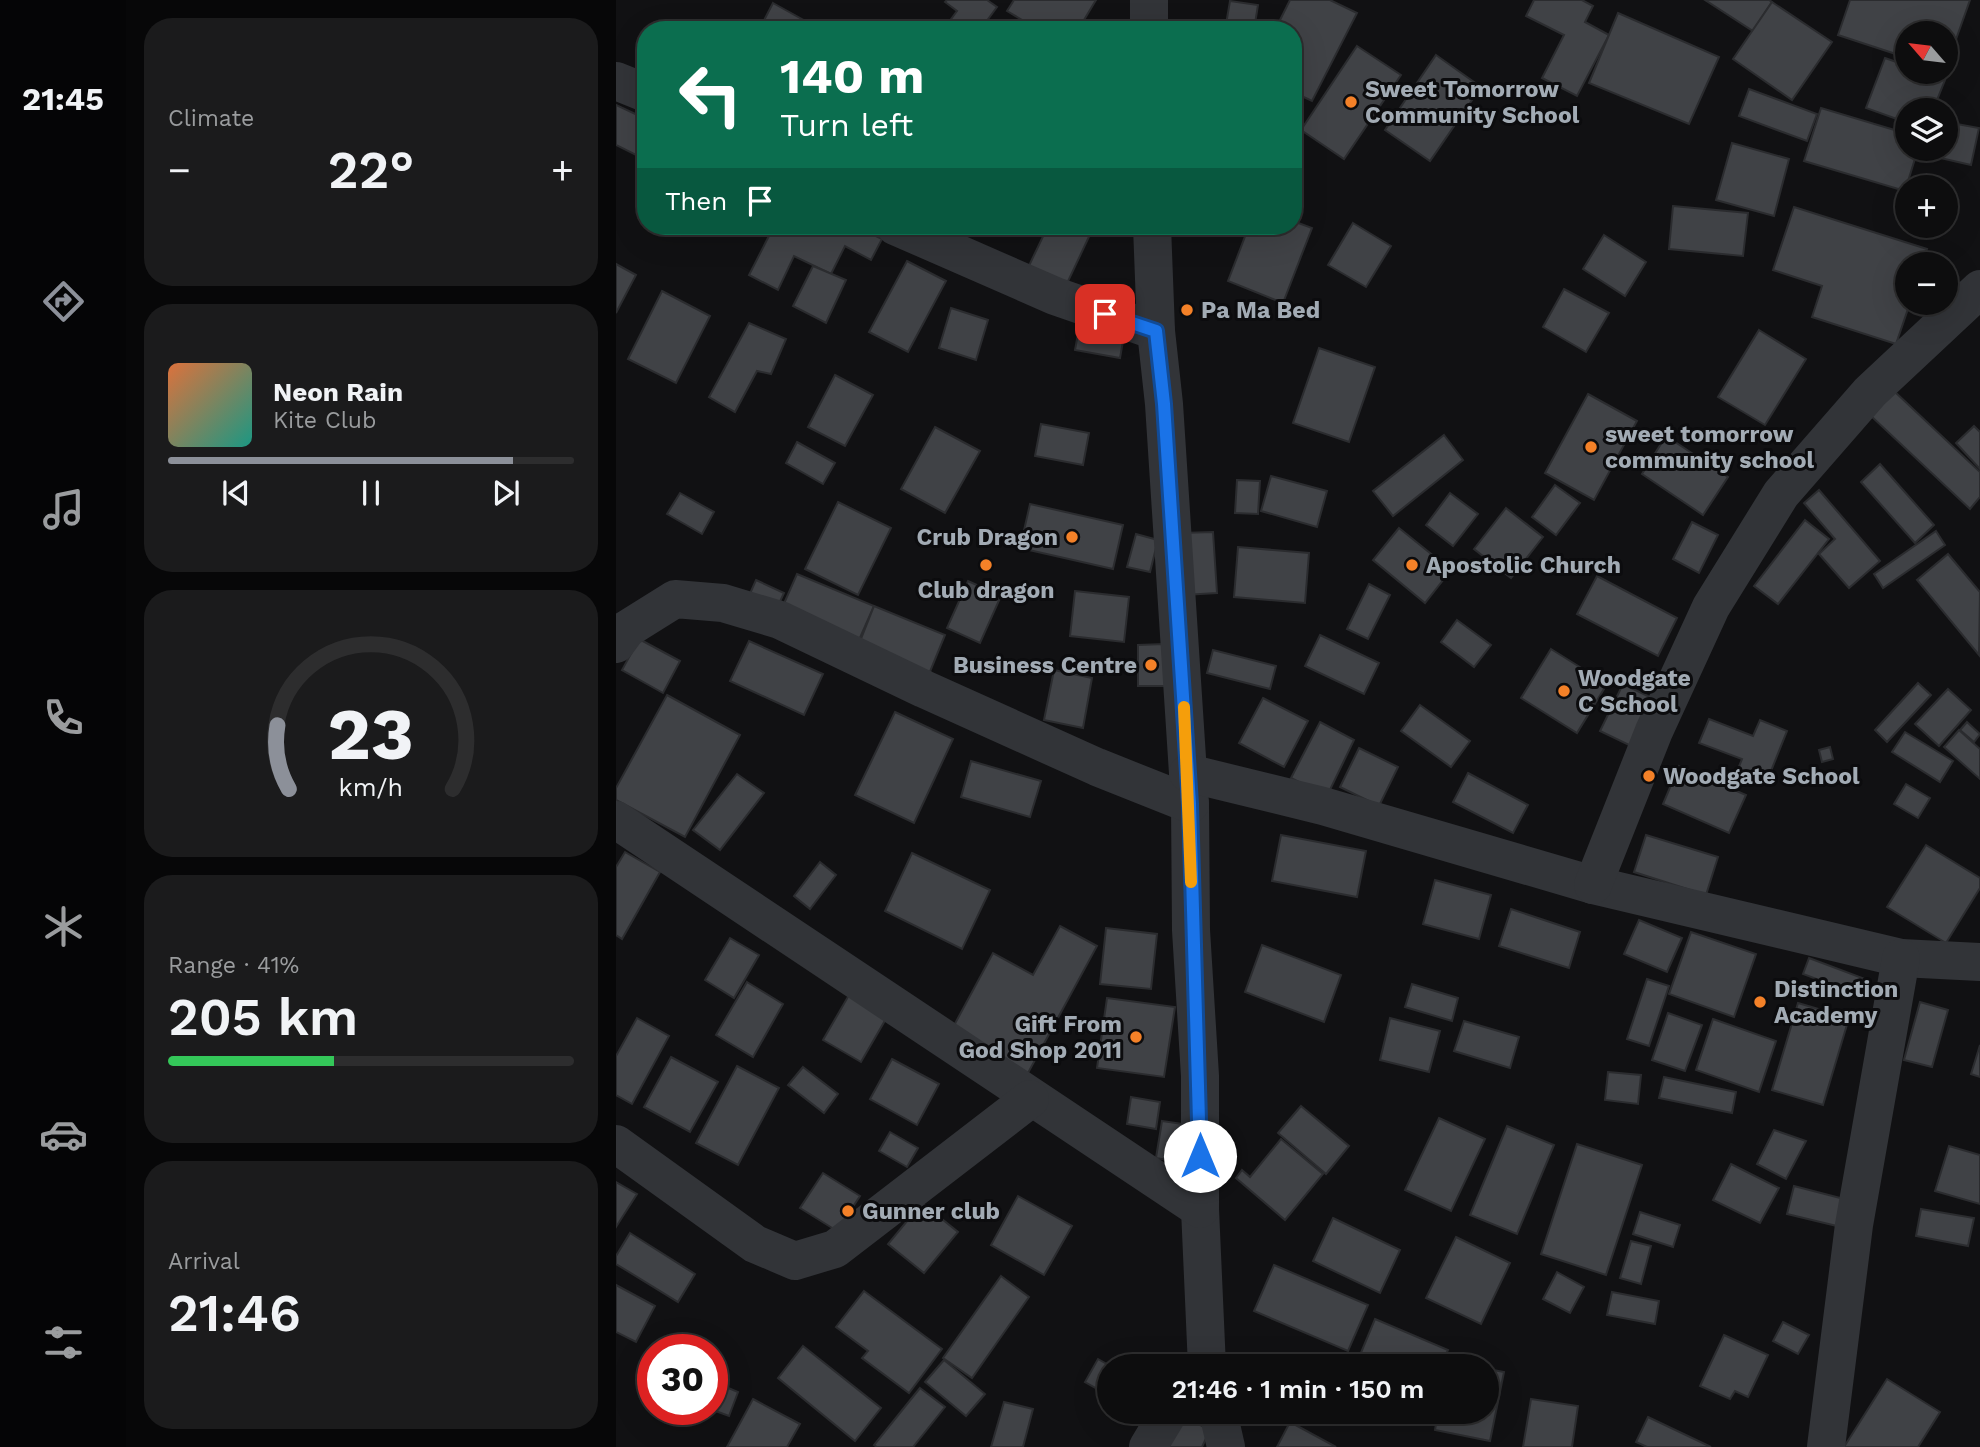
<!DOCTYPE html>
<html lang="en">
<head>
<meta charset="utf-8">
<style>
	body { margin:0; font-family:"Work Sans",sans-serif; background:#1b1b1c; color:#f1f3f6; height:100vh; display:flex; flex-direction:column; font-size:26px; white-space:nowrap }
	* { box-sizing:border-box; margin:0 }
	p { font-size:23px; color:#9a9c9e }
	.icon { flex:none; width:38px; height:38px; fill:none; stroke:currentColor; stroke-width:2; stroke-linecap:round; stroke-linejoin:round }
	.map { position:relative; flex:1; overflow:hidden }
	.details { display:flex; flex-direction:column; gap:18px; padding:18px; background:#070708; width:490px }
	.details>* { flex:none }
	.hud { position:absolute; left:21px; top:21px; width:665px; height:214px; border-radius:28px; box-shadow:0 7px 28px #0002,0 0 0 2px #2d2d2e; background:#0b6e4f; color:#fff; overflow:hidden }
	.needle { width:46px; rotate:298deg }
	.fabs { position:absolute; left:1279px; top:21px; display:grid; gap:14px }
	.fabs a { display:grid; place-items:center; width:63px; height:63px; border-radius:50%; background:#0d0d0e; box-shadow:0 7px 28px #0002,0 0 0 2px #2d2d2e; font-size:35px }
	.speed { position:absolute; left:21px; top:1334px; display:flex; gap:14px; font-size:35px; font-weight:700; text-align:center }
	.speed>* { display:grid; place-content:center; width:91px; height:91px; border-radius:50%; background:#0d0d0e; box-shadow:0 7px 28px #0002,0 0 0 2px #2d2d2e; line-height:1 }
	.speed .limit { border:10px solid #d22; background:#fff; color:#111 }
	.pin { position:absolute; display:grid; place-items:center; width:60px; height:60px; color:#fff; margin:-30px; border-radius:14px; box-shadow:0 4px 10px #0006 }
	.me { position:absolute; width:77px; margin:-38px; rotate:0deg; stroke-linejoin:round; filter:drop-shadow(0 0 5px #0008) }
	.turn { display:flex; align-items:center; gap:24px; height:147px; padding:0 28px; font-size:32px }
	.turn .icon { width:91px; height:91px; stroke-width:2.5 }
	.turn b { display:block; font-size:49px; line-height:60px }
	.then { display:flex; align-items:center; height:66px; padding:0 28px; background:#0003; gap:14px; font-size:26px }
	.big { font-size:52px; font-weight:600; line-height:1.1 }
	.details .widget { flex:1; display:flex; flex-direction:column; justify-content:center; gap:10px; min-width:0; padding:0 24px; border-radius:28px; background:#1b1b1c }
	.details .dial { align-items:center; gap:0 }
	.dial svg { height:182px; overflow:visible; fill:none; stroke:#2d2d2e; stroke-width:7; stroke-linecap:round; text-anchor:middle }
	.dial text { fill:#f1f3f6; stroke:none }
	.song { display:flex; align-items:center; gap:21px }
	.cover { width:84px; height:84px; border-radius:10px; background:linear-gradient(135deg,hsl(20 70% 55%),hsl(170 70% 35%)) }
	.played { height:7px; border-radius:4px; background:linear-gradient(90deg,#8c9099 85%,#2d2d2e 85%) }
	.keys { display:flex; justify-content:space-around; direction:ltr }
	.heat { display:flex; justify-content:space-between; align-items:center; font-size:38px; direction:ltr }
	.charge { height:10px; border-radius:5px; background:linear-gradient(90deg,#34c759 41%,#2d2d2e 0) }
	.trip { position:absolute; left:481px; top:1354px; width:402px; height:70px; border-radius:35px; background:#0d0d0e; box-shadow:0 7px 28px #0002,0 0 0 2px #2d2d2e; font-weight:600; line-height:70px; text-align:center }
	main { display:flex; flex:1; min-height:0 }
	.tab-bar { display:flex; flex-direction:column; width:126px; justify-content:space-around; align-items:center; background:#050506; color:#9a9c9e }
	.tab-bar .icon { width:49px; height:49px }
	.tab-bar .selected { color:#8c9099 }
	.tab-bar b { font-size:32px; color:#f1f3f6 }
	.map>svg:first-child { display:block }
	.building { fill:#404246; stroke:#2b2c2f; stroke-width:2 }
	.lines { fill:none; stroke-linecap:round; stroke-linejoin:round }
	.minor { stroke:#323438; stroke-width:38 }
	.route-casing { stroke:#114b97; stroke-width:18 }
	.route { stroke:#1a73e8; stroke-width:12 }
	.slow { stroke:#f59e0b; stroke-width:12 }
	.poi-dot { fill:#f48128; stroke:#0c0c0e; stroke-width:2.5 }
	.labels { text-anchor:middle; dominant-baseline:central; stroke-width:6; stroke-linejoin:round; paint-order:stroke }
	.poi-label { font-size:23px; font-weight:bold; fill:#a2abb4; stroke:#0c0c0e; text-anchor:start }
</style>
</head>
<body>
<main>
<nav class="tab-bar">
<b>21:45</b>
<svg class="icon selected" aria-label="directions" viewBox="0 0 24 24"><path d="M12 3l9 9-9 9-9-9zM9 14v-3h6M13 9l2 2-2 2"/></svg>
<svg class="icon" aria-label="music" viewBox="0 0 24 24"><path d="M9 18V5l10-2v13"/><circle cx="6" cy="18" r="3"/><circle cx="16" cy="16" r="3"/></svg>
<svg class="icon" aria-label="phone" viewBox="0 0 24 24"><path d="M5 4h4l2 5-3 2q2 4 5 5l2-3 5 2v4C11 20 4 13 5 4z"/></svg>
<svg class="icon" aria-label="climate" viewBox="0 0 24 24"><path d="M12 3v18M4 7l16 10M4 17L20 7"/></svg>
<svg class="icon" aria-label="car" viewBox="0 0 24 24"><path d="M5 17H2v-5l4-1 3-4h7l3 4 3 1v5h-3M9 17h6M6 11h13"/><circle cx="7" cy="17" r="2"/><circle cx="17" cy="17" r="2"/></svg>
<svg class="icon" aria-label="filters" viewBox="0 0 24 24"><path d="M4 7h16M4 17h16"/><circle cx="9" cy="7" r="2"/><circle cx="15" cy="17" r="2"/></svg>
</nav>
<section class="details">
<div class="widget"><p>Climate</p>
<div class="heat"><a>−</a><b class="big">22°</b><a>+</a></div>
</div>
<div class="widget">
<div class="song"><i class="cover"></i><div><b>Neon Rain</b><p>Kite Club</p></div></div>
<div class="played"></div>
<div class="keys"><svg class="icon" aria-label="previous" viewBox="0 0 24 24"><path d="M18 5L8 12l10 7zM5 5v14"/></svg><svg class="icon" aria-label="pause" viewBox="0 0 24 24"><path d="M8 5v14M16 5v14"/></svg><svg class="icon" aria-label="next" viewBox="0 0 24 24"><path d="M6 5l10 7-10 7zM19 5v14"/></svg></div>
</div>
<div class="widget dial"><svg viewBox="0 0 100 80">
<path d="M14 69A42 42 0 1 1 86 69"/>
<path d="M14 69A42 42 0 0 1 9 41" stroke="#8c9099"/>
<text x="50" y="56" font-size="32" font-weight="700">23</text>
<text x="50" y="72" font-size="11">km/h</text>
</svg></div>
<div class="widget"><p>Range · 41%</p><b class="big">205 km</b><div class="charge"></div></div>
<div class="widget"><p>Arrival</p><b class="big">21:46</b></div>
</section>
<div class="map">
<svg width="1364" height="1447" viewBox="0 0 1364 1447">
	<rect width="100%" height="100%" fill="#111113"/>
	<g class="building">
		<path d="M331 0H371L381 7 364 30H327L341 11 329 2Z"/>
		<path d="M398 0H480L465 25 473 30H423L391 11Z"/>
		<path d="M674 0H714L741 13 696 101 677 92V30H659Z"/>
		<path d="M918 0H966L977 6 969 22 993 35 961 96 926 78 948 35 910 16Z"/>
		<path d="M1089 0H1153L1156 2 1137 31Z"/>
		<path d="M1234 0H1354L1338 45 1330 42V33H1292V58L1222 35Z"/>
		<path d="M614 1 642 5 638 30H609Z"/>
		<path d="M1156 2 1216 42 1176 100 1117 59Z"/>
		<path d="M157 3 191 22 187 30H143Z"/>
		<path d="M1002 13 1103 57 1073 124 973 83Z"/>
		<path d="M741 46 785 75 728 159 685 130Z"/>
		<path d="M820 55 865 87 814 161 769 130Z"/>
		<path d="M1269 58 1292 66V72H1306L1329 80 1317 110H1292V123L1250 108Z"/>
		<path d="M1133 89 1201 114 1191 141 1123 116Z"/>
		<path d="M0 105 30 119V146L24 157 0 145Z"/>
		<path d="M1205 108 1292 134V149H1302L1289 191 1188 161Z"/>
		<path d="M1330 122 1363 128 1355 165 1320 157 1322 149H1330Z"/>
		<path d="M1116 143 1173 159 1158 216 1100 200Z"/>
		<path d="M1057 206 1132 213 1127 256 1053 249Z"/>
		<path d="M1178 207 1311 249 1306 264H1292L1294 303 1280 344 1196 317 1206 286 1157 270Z"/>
		<path d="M677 221 696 228 667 303 612 281 633 226H677Z"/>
		<path d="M737 223 775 246 750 287 712 265Z"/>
		<path d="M158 226H240L266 239 255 260 229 246 215 274 178 256 162 290 133 275Z"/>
		<path d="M432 226H478L447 292 409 274Z"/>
		<path d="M988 235 1030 262 1009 296 967 269Z"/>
		<path d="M291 261 330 281 292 352 253 332Z"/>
		<path d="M0 264 20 275 0 313Z"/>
		<path d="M197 266 230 280 210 323 177 306Z"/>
		<path d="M948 289 993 313 970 352 927 327Z"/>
		<path d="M46 291 94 316 60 383 12 359Z"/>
		<path d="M335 308 372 320 360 360 323 348Z"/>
		<path d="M133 323 170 339 155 374 141 371 119 412 93 397Z"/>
		<path d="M464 323 509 330 504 358 459 350Z"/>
		<path d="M1143 330 1190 359 1149 425 1102 397Z"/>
		<path d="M703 348 759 367 733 442 677 423Z"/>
		<path d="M219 375 257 395 229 446 192 427Z"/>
		<path d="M1278 391 1364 472V497L1354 509 1255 416Z"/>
		<path d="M972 394 1021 421 978 500 929 473Z"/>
		<path d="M425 424 473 433 467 465 419 456Z"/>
		<path d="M1358 426 1364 432V469L1340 443Z"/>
		<path d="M319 427 364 451 329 513 285 489Z"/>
		<path d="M828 435 847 460 777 516 757 491Z"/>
		<path d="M1050 436 1112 477 1087 515 1026 474Z"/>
		<path d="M181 442 219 463 207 484 170 463Z"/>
		<path d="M1264 464 1318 525 1299 543 1245 482Z"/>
		<path d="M655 476 711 491 701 527 645 511Z"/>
		<path d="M621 480 644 481 642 514 619 513Z"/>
		<path d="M939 485 964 503 940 535 916 517Z"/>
		<path d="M1203 490 1264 561 1233 588 1203 554 1219 539 1188 503Z"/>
		<path d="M64 493 98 512 86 534 51 514Z"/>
		<path d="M834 493 862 514 837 546 810 525Z"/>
		<path d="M222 502 275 528 242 595 189 569Z"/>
		<path d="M414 504 507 525 497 569 404 548Z"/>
		<path d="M890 508 927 537 895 578 858 549Z"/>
		<path d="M1189 520 1213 539 1162 604 1138 586Z"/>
		<path d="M1076 522 1102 535 1083 573 1057 559Z"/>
		<path d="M783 528 835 570 809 603 757 560Z"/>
		<path d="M1320 531 1329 545 1267 588 1258 574Z"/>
		<path d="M597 532 601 593 568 595 564 533Z"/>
		<path d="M520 534 542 540 534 572 511 567Z"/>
		<path d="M622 547 693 553 689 603 618 597Z"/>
		<path d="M1332 554 1364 592 1363 655 1301 580Z"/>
		<path d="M181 574 258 606 243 640 166 608Z"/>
		<path d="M981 576 1061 618 1042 656 961 614Z"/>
		<path d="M140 580 168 593 160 610 132 598Z"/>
		<path d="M352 581 385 596 364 643 331 628Z"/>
		<path d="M753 584 774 595 752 639 731 629Z"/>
		<path d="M459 591 513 597 508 642 454 636Z"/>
		<path d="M258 606 329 635 311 679 241 649Z"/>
		<path d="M841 620 875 645 858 667 825 642Z"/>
		<path d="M704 635 763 663 748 694 689 666Z"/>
		<path d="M23 639 64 661 47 693 6 670Z"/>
		<path d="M133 641 207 674 188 715 114 681Z"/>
		<path d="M548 644 549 686H522V645Z"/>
		<path d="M935 649 991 684 961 733 905 698Z"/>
		<path d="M597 650 660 666 654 689 591 673Z"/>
		<path d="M438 670 476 678 467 728 428 720Z"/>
		<path d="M1302 683 1315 695 1271 742 1259 730Z"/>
		<path d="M1007 684 1038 699 1015 746 984 731Z"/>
		<path d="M1332 689 1355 710 1323 746 1299 724Z"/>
		<path d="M51 695 124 735 69 837 0 800V788Z"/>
		<path d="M647 698 692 721 668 767 623 743Z"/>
		<path d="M804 705 854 741 835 767 785 731Z"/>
		<path d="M279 712 337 739 298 823 239 795Z"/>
		<path d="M1093 719 1137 736 1144 720 1171 731 1151 781 1122 769 1126 759 1083 743Z"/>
		<path d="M704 722 738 740 711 796 675 778Z"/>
		<path d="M1351 722 1364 734 1358 742 1344 730Z"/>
		<path d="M1343 730 1364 749V779L1328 747Z"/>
		<path d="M1289 732 1337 761 1324 782 1276 752Z"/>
		<path d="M1214 747 1217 759 1206 762 1203 750Z"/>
		<path d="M743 748 782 767 763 806 724 787Z"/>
		<path d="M355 761 425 781 414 817 345 797Z"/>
		<path d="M1063 766 1130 795 1113 833 1047 804Z"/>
		<path d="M852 773 912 805 897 833 837 802Z"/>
		<path d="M121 774 148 793 104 850 77 830Z"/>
		<path d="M1290 784 1314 798 1302 818 1278 804Z"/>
		<path d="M665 835 750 851 741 897 656 881Z"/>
		<path d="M1030 835 1102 857 1090 895 1018 872Z"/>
		<path d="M1310 845 1364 878V888L1330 943 1271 907Z"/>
		<path d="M9 852 44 872 6 939 0 935V867Z"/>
		<path d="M296 853 374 890 346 949 269 911Z"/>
		<path d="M204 862 220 875 194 909 178 896Z"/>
		<path d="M819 880 875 895 863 939 807 924Z"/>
		<path d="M895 909 964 932 953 968 883 946Z"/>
		<path d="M1023 920 1066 938 1051 972 1008 954Z"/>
		<path d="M444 926 481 946 412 1073 335 1031 377 953 417 975Z"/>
		<path d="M490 928 541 934 535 989 484 984Z"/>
		<path d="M1075 932 1140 954 1118 1017 1053 994Z"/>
		<path d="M114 938 143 955 118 998 89 980Z"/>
		<path d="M646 945 725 975 708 1022 629 992Z"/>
		<path d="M1193 958 1249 979 1243 995 1187 974Z"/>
		<path d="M1031 979 1053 986 1033 1046 1011 1039Z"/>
		<path d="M131 982 167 1004 137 1057 100 1035Z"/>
		<path d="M796 984 842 998 836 1021 789 1007Z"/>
		<path d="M233 995 271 1017 245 1062 207 1040Z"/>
		<path d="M491 998 559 1007 548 1077 481 1068Z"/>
		<path d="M1304 1002 1332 1010 1316 1067 1288 1060Z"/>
		<path d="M1182 1003 1233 1018 1207 1105 1156 1090Z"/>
		<path d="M1052 1013 1086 1025 1069 1071 1036 1060Z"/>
		<path d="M21 1018 53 1036 16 1104 0 1095V1056Z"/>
		<path d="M774 1018 824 1031 813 1072 764 1060Z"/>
		<path d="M1097 1019 1160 1041 1143 1092 1080 1070Z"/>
		<path d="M848 1021 903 1037 894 1068 838 1051Z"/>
		<path d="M1364 1045V1077L1355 1074Z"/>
		<path d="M55 1057 102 1082 74 1132 28 1107Z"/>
		<path d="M276 1059 323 1084 301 1125 254 1099Z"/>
		<path d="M121 1066 163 1088 122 1165 80 1143Z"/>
		<path d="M187 1067 222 1094 208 1113 172 1085Z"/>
		<path d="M992 1072 1025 1075 1022 1104 989 1100Z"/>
		<path d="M1048 1077 1120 1092 1116 1113 1043 1098Z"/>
		<path d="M515 1097 544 1102 540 1129 511 1124Z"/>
		<path d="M685 1106 733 1146 710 1174 662 1133Z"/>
		<path d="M823 1118 869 1139 835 1211 789 1190Z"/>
		<path d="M546 1121 574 1125 568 1163 540 1158Z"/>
		<path d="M891 1126 938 1145 901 1234 854 1215Z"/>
		<path d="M1158 1130 1190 1141 1170 1179 1141 1164Z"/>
		<path d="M274 1132 302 1148 291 1167 263 1151Z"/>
		<path d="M665 1139 707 1174 669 1220 620 1178 626 1170 634 1177Z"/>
		<path d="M961 1144 1026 1165 990 1275 925 1254Z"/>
		<path d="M1333 1146 1364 1155V1204L1319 1191Z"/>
		<path d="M1115 1164 1163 1188 1144 1223 1097 1200Z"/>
		<path d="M207 1173 244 1196 221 1231 184 1208Z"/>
		<path d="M0 1182 21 1194 0 1227Z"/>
		<path d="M1178 1186 1232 1200 1225 1227 1171 1214Z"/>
		<path d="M402 1196 456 1226 428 1275 375 1245Z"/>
		<path d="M306 1203 342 1232 308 1273 272 1244Z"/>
		<path d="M1305 1209 1358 1218 1352 1246 1300 1236Z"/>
		<path d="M1024 1212 1064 1225 1057 1247 1017 1234Z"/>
		<path d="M717 1218 784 1250 764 1293 697 1261Z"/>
		<path d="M14 1233 79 1274 62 1302 0 1264V1256Z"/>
		<path d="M840 1237 894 1263 865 1324 810 1298Z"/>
		<path d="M1015 1241 1035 1246 1025 1284 1004 1278Z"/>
		<path d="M658 1265 752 1305 732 1351 638 1311Z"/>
		<path d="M941 1272 968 1287 954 1313 927 1299Z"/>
		<path d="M385 1276 413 1297 356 1378 327 1358Z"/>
		<path d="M0 1285 39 1306 20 1342 0 1332Z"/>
		<path d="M248 1291 326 1349 293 1393 246 1358 252 1351 220 1327Z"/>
		<path d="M996 1292 1043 1301 1039 1324 991 1315Z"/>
		<path d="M759 1319 832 1350 824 1367H739Z"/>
		<path d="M1167 1322 1193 1335 1182 1354 1157 1341Z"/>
		<path d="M1108 1335 1152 1355 1132 1397 1119 1391 1114 1399 1084 1386Z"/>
		<path d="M187 1346 265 1408 239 1441 162 1378Z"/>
		<path d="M482 1359 496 1367H494V1396L469 1382Z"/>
		<path d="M328 1360 369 1394 350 1416 309 1382Z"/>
		<path d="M872 1369 888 1372 874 1441 819 1430 822 1412H872Z"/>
		<path d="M1271 1379 1324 1412 1302 1447H1228Z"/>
		<path d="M96 1381 122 1392 113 1416 94 1409H96Z"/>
		<path d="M304 1388 329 1407 297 1447H261L258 1445Z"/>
		<path d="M137 1399 184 1424 171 1447H111Z"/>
		<path d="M915 1399 962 1406 956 1447H907Z"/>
		<path d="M388 1402 417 1409 407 1447H375Z"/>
		<path d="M565 1415 594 1430 586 1447H549Z"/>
		<path d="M1032 1417 1095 1447H1031L1020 1442Z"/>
		<path d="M674 1422 720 1447H661Z"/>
	</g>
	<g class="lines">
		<g class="minor">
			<path d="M533 30V0"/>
			<path d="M0 81 30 93"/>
			<path d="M279 226 439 296 540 331"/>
			<path d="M536 226 540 331 548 404 574 804 575 930 584 1076V1209L591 1367"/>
			<path d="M0 644 11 629 59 599 107 603 164 620 308 689 481 767 574 804"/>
			<path d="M572 773 707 806 977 885 1285 958 1364 962"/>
			<path d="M0 820 584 1209"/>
			<path d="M977 885 1038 731 1095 607 1165 494 1254 392 1364 289"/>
			<path d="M0 1144 139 1244 179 1261 219 1249 414 1099"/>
			<path d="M602 1412 610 1447"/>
			<path d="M532 1447 553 1412"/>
			<path d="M1210 1447 1238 1225 1285 958"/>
		</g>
	</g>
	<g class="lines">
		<g class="route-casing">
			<path id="route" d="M489 314 540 331 548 404 574 804 584 1156"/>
		</g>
		<use href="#route" class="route"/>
		<path class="slow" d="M568 707 575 882"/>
	</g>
	<g class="poi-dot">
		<circle cx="735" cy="102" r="7"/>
		<circle cx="571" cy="310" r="7"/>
		<circle cx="975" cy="447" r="7"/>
		<circle cx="456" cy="537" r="7"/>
		<circle cx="370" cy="565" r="7"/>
		<circle cx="796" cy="565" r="7"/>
		<circle cx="535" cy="665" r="7"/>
		<circle cx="948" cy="691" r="7"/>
		<circle cx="1033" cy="776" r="7"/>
		<circle cx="1144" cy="1002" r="7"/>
		<circle cx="520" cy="1037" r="7"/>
		<circle cx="232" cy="1211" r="7"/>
	</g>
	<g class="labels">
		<g class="poi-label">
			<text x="749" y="89">Sweet Tomorrow<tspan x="749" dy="26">Community School</tspan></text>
			<text x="585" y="310">Pa Ma Bed</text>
			<text x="989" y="434">sweet tomorrow<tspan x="989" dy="26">community school</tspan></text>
			<text x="442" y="537" text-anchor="end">Crub Dragon</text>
			<text x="810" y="565">Apostolic Church</text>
			<text x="370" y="590" text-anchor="middle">Club dragon</text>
			<text x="521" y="665" text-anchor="end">Business Centre</text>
			<text x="962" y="678">Woodgate<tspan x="962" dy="26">C School</tspan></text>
			<text x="1047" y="776">Woodgate School</text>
			<text x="1158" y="989">Distinction<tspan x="1158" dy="26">Academy</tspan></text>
			<text x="506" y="1024" text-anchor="end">Gift From<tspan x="506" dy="26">God Shop 2011</tspan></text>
			<text x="246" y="1211">Gunner club</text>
		</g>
	</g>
</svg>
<div class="fabs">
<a><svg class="needle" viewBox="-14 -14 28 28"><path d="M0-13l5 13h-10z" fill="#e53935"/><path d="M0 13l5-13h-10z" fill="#9a9c9e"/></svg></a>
<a><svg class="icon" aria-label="layers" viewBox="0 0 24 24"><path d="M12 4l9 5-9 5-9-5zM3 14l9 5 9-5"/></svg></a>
<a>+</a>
<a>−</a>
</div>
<div class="speed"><div class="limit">30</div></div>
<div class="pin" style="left:489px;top:314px;background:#d93025"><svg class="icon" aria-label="arrive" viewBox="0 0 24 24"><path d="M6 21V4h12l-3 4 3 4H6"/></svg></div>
<svg class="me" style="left:584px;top:1156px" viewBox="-20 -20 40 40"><circle r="19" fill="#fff"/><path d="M0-13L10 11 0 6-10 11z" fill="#1a73e8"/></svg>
<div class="trip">21:46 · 1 min · 150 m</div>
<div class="hud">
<div class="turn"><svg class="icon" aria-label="left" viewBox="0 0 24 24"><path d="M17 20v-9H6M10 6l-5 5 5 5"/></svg><div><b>140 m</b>Turn left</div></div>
<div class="then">Then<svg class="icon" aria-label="arrive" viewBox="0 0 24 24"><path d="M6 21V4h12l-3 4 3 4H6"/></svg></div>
</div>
</div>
</main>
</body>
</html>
